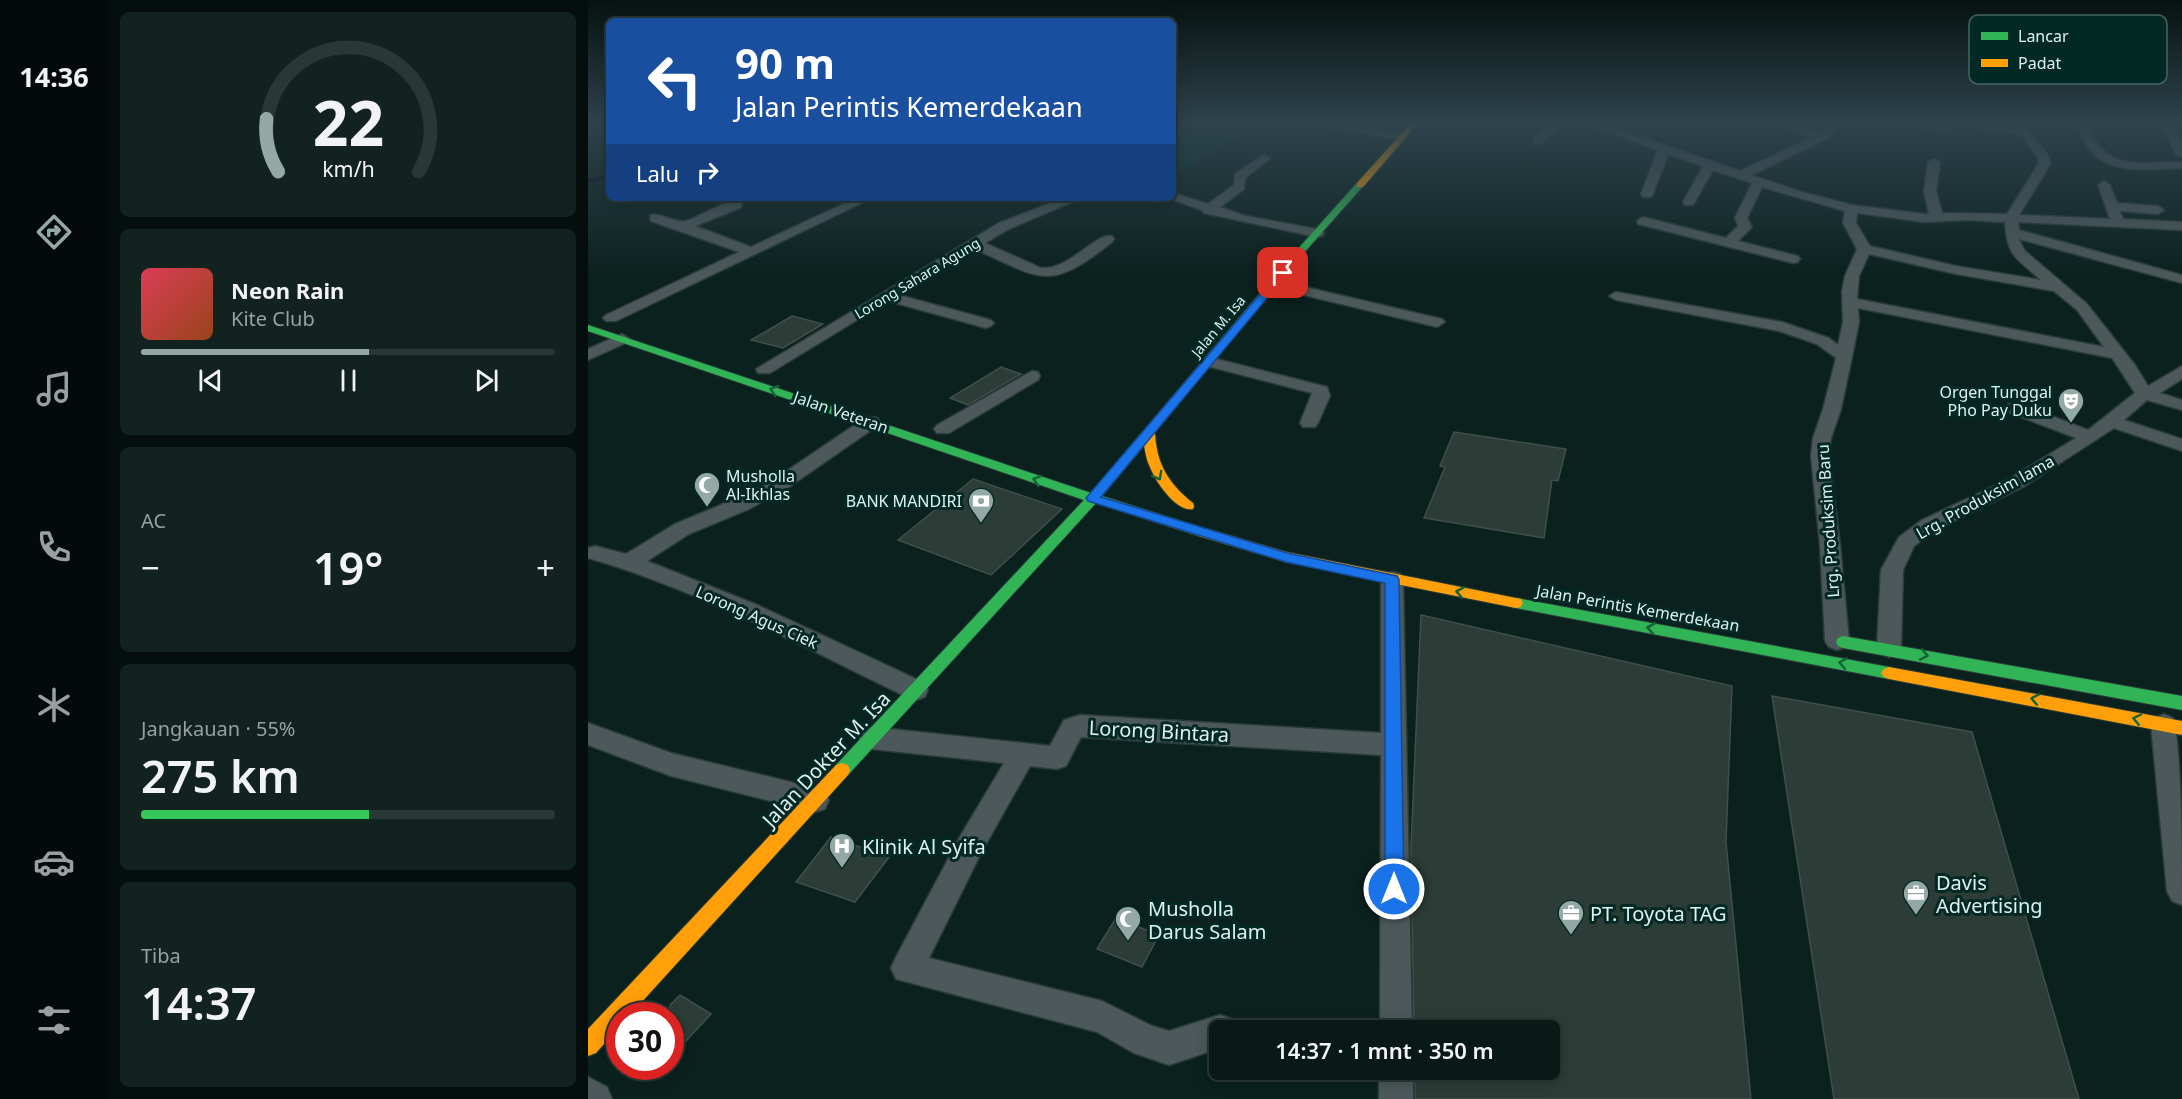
<!DOCTYPE html>
<html lang="id">
<head>
<meta charset="utf-8">
<style>
	body { margin:0; font-family:"Noto Sans",sans-serif; background:#11221f; color:#f1f3f6; height:100vh; display:flex; flex-direction:column; font-size:22px; white-space:nowrap }
	* { box-sizing:border-box; margin:0 }
	p { font-size:20px; color:#98a0a1 }
	.icon { flex:none; width:33px; height:33px; fill:none; stroke:currentColor; stroke-width:2; stroke-linecap:round; stroke-linejoin:round }
	.map { position:relative; flex:1; overflow:hidden }
	.drawer { display:flex; flex-direction:column; gap:12px; padding:12px; background:#040e0c; width:480px }
	.drawer>* { flex:none }
	.hud { position:absolute; left:18px; top:18px; width:570px; height:183px; border-radius:9px; box-shadow:0 3px 15px #0003,0 0 0 2px #293835; background:#1a4fa0; color:#fff; overflow:hidden }
	.speed { position:absolute; left:18px; top:1002px; display:flex; gap:12px; font-size:30px; font-weight:700; text-align:center }
	.speed>* { display:grid; place-content:center; width:78px; height:78px; border-radius:50%; background:#081916; box-shadow:0 3px 15px #0003,0 0 0 2px #293835; line-height:1 }
	.speed .limit { border:9px solid #d22; background:#fff; color:#111 }
	.pin { position:absolute; display:grid; place-items:center; width:51px; height:51px; color:#fff; margin:-26px; border-radius:12px; box-shadow:0 3px 9px #0006 }
	.me { position:absolute; width:66px; margin:-33px; rotate:0deg; stroke-linejoin:round; filter:drop-shadow(0 0 4px #0008) }
	.turn { display:flex; align-items:center; gap:21px; height:126px; padding:0 30px; font-size:27px }
	.turn .icon { width:78px; height:78px; stroke-width:2.5 }
	.turn b { display:block; font-size:42px; line-height:51px }
	.then { display:flex; align-items:center; height:57px; padding:0 30px; background:#0003; gap:12px; font-size:22px }
	.big { font-size:45px; font-weight:600; line-height:1.1 }
	.drawer .widget { flex:1; display:flex; flex-direction:column; justify-content:center; gap:9px; min-width:0; padding:0 21px; border-radius:9px; background:#11221f }
	.drawer .dial { align-items:center; gap:0 }
	.dial svg { height:156px; overflow:visible; fill:none; stroke:#293835; stroke-width:7; stroke-linecap:round; text-anchor:middle }
	.dial text { fill:#f1f3f6; stroke:none }
	.song { display:flex; align-items:center; gap:18px }
	.cover { width:72px; height:72px; border-radius:9px; background:linear-gradient(135deg,hsl(350 70% 55%),hsl(20 70% 35%)) }
	.played { height:6px; border-radius:3px; background:linear-gradient(90deg,#94a8a5 55%,#293835 55%) }
	.keys { display:flex; justify-content:space-around; direction:ltr }
	.heat { display:flex; justify-content:space-between; align-items:center; font-size:33px; direction:ltr }
	.charge { height:9px; border-radius:4px; background:linear-gradient(90deg,#34c759 55%,#293835 0) }
	.trip { position:absolute; left:621px; top:1020px; width:351px; height:60px; border-radius:9px; background:#081916; box-shadow:0 3px 15px #0003,0 0 0 2px #293835; font-weight:600; line-height:60px; text-align:center }
	main { display:flex; flex:1; min-height:0 }
	.dock { display:flex; flex-direction:column; width:108px; justify-content:space-around; align-items:center; background:#030a09; color:#98a0a1 }
	.dock .icon { width:42px; height:42px }
	.dock .active { color:#94a8a5 }
	.dock b { font-size:27px; color:#f1f3f6 }
	.map>svg:first-child { display:block }
	.built { fill:#01302b }
	.lines { fill:none; stroke-linecap:round; stroke-linejoin:round }
	.stream { stroke:#010c1c; stroke-width:4 }
	.building { fill:#2c3c37; stroke:#3f4f4a; stroke-width:1.5 }
	.street-casing { stroke:#2a3c39; stroke-width:3 }
	.fast-casing { stroke:#2a3c39; stroke-width:2 }
	.slow-casing { stroke:#2a3c39; stroke-width:2 }
	.street { fill:#4c585a; fill-rule:evenodd }
	.fast { fill:#30b455; fill-rule:evenodd }
	.slow { fill:#ff9f0a; fill-rule:evenodd }
	.oneway { stroke:#156138 }
	.route { fill:#1a73e8; stroke:#114b97; stroke-width:1.5 }
	.labels { text-anchor:middle; dominant-baseline:central; stroke-width:6; stroke-linejoin:round; paint-order:stroke }
	.far-street-label { font-size:14px; fill:#def1ee; stroke:#032925 }
	.poi-label { font-size:16px; fill:#def1ee; stroke:#032925; text-anchor:end }
	.street-label { font-size:16px; fill:#def1ee; stroke:#032925 }
	.near-street-label { font-size:20px; fill:#def1ee; stroke:#032925 }
	.near-poi-label { font-size:20px; fill:#def1ee; stroke:#032925; text-anchor:start }
	.key { fill:#032925; stroke:#456561; stroke-width:1.5 }
	.key-label { font-size:16px; fill:#def1ee }
</style>
</head>
<body>
<main>
<nav class="dock">
<b>14:36</b>
<svg class="icon active" aria-label="directions" viewBox="0 0 24 24"><path d="M12 3l9 9-9 9-9-9zM9 14v-3h6M13 9l2 2-2 2"/></svg>
<svg class="icon" aria-label="music" viewBox="0 0 24 24"><path d="M9 18V5l10-2v13"/><circle cx="6" cy="18" r="3"/><circle cx="16" cy="16" r="3"/></svg>
<svg class="icon" aria-label="phone" viewBox="0 0 24 24"><path d="M5 4h4l2 5-3 2q2 4 5 5l2-3 5 2v4C11 20 4 13 5 4z"/></svg>
<svg class="icon" aria-label="climate" viewBox="0 0 24 24"><path d="M12 3v18M4 7l16 10M4 17L20 7"/></svg>
<svg class="icon" aria-label="car" viewBox="0 0 24 24"><path d="M5 17H2v-5l4-1 3-4h7l3 4 3 1v5h-3M9 17h6M6 11h13"/><circle cx="7" cy="17" r="2"/><circle cx="17" cy="17" r="2"/></svg>
<svg class="icon" aria-label="filters" viewBox="0 0 24 24"><path d="M4 7h16M4 17h16"/><circle cx="9" cy="7" r="2"/><circle cx="15" cy="17" r="2"/></svg>
</nav>
<section class="drawer">
<div class="widget dial"><svg viewBox="0 0 100 80">
<path d="M14 69A42 42 0 1 1 86 69"/>
<path d="M14 69A42 42 0 0 1 8 42" stroke="#94a8a5"/>
<text x="50" y="56" font-size="32" font-weight="700">22</text>
<text x="50" y="72" font-size="11">km/h</text>
</svg></div>
<div class="widget">
<div class="song"><i class="cover"></i><div><b>Neon Rain</b><p>Kite Club</p></div></div>
<div class="played"></div>
<div class="keys"><svg class="icon" aria-label="previous" viewBox="0 0 24 24"><path d="M18 5L8 12l10 7zM5 5v14"/></svg><svg class="icon" aria-label="pause" viewBox="0 0 24 24"><path d="M8 5v14M16 5v14"/></svg><svg class="icon" aria-label="next" viewBox="0 0 24 24"><path d="M6 5l10 7-10 7zM19 5v14"/></svg></div>
</div>
<div class="widget"><p>AC</p>
<div class="heat"><a>−</a><b class="big">19°</b><a>+</a></div>
</div>
<div class="widget"><p>Jangkauan · 55%</p><b class="big">275 km</b><div class="charge"></div></div>
<div class="widget"><p>Tiba</p><b class="big">14:37</b></div>
</section>
<div class="map">
<svg width="1594" height="1099" viewBox="0 0 1594 1099">
	<rect width="100%" height="100%" fill="#0b211e"/>
	<path class="built" d="M588 122H679L628 149 585 176V123Z"/>
	<g class="lines">
		<path class="stream" d="M0 181 21 176"/>
	</g>
	<g class="building">
		<path d="M204 316 235 324 195 348 163 340Z"/>
		<path d="M413 367 433 374 380 405 362 398Z"/>
		<path d="M866 432 978 449 970 481 964 480 956 538 836 518 857 467 852 466Z"/>
		<path d="M385 479 474 509 403 575 310 540Z"/>
		<path d="M833 615 1144 686 1138 842 1163 1099H827V1070H962V1030H826L823 846Z"/>
		<path d="M1184 696 1384 732 1491 1099H1246Z"/>
		<path d="M243 837 301 857 267 902 208 882Z"/>
		<path d="M528 918 571 935 554 967 509 949Z"/>
		<path d="M92 995 123 1014 82 1058V1005Z"/>
	</g>
	<g class="lines">
		<g class="street-casing">
			<g id="street">
				<path d="M720 122H744L814 134 819 137 814 140 725 125Z"/>
				<path d="M966 122H977L954 143H946V139Z"/>
				<path d="M993 122H1008L1152 171 1225 137 1179 122H1195L1233 133 1244 122H1255L1239 139 1163 175 1214 192 1264 205 1336 214H1341L1336 191 1340 162 1346 159 1352 162 1348 191 1354 213 1419 214 1451 163 1449 156 1433 134 1401 131 1376 122 1427 127 1424 122H1434L1459 154 1463 163 1431 215 1522 219 1510 185 1516 181 1522 185 1529 203 1570 206 1576 210 1570 214 1532 211 1535 219 1594 222V230L1430 222 1431 230 1594 275V283L1431 239 1436 250 1499 304 1547 365 1560 386 1594 366V379L1572 393 1594 400V410L1559 400 1536 420 1594 439V451L1526 428 1435 487 1348 530 1326 546 1315 570 1313 648 1309 654 1301 657 1293 654 1289 648 1293 570 1311 537 1334 520 1421 479 1488 438 1420 412 1417 408 1420 404H1432L1500 430 1547 393 1524 358 1270 308 1271 322 1264 357 1253 409 1243 438 1241 456 1252 545 1261 641 1257 647 1249 650 1241 647 1237 641 1232 545 1223 456 1225 438 1235 409 1248 358 1229 344 1191 331 1028 300 1021 296 1028 292 1194 322 1241 338 1250 345 1255 322 1254 291 1257 276 1269 249 1255 223 1257 211 1174 187 1159 218 1164 227 1150 241 1210 256 1212 259 1210 262 1205 263 1050 224 1049 221 1055 217 1138 238 1150 226 1147 218 1164 183 1125 170 1105 205H1097L1095 202 1115 166 1080 154 1065 194 1063 197H1055L1053 194 1070 150ZM1269 213 1336 222 1377 220 1417 222C1419 256 1427 257 1453 280L1368 266 1282 246 1268 223ZM1281 254 1368 274 1466 291 1489 310 1516 347 1269 299 1271 276Z"/>
				<path d="M1315 122H1335L1364 130 1359 133Z"/>
				<path d="M1488 122H1498C1517 173 1549 162 1594 162V168C1544 169 1507 179 1488 122Z"/>
				<path d="M1573 122H1583L1594 143V157L1588 154Z"/>
				<path d="M676 155 682 158 680 160 657 178 656 189 632 207 658 216 734 230 736 233 734 236 729 237 616 213 614 210 580 198H585V193L620 204 646 185 647 174Z"/>
				<path d="M268 198H284L28 321H18L15 318 18 315 151 252 63 221 62 218 63 215C75 213 86 223 97 221 114 217 135 199 152 202L154 205 152 208 107 226 163 247Z"/>
				<path d="M476 198H493L421 229 397 243 453 268C482 270 508 232 524 236L526 239 524 242C461 292 455 280 387 249L311 295 403 320 406 323 403 326 398 328 300 301 182 373H170L168 369 411 223Z"/>
				<path d="M687 280 854 319 857 322 849 327 682 287 680 284Z"/>
				<path d="M34 334 42 339 40 342 0 360V349Z"/>
				<path d="M621 357 739 387 742 396 730 423 727 427H715L712 423 724 393 615 365 613 362Z"/>
				<path d="M444 371 450 372 452 376 450 380 361 433H349L346 429 349 425Z"/>
				<path d="M283 417 289 418 292 422 289 426 198 489 161 509 101 534 59 561 167 604 337 683 340 690 337 697 328 700 319 697C215 647 111 590 0 558V548L7 546 38 554 87 524 147 499 184 481 277 418Z"/>
				<path d="M804 572 812 574 815 580 824 1030H792L793 755 493 737 478 766 469 769 442 766 393 853 341 958 514 1001 564 1026 581 1031 632 1015 644 1019 648 1030H632V1048L581 1065 546 1053 509 1032 308 979 303 968 308 957 373 835 416 763 284 749 275 746 271 738 275 730 284 727 462 746 476 720 492 715 793 733V580L796 574Z"/>
				<path d="M1576 714 1585 718C1594 751 1594 863 1594 905L1584 901 1579 891 1563 725 1567 718Z"/>
				<path d="M0 723 83 753 227 788 237 791 241 800 237 809 227 812 83 776 0 745Z"/>
				<rect x="791" y="1070" width="34" height="29"/>
				<path d="M0 1077 19 1087 24 1099H0Z"/>
			</g>
		</g>
		<g class="fast-casing">
			<g id="fast">
				<path d="M769 183 776 185 706 264 514 496 621 530 623 533 621 536H611L508 503 260 775 254 777 248 775 246 770 248 765 496 500 0 331V325L503 493 700 260Z"/>
				<path d="M928 598 1301 667 1306 669 1309 673 1306 677 1301 679 928 608 923 607 921 603 923 599Z"/>
				<path d="M1255 636 1594 696V710L1255 648 1250 646 1248 642 1250 638Z"/>
			</g>
		</g>
		<g class="slow-casing">
			<g id="slow">
				<path d="M824 122H831L775 187H769V183Z"/>
				<path d="M561 430 567 434C569 465 581 484 605 503L606 506 605 509C589 513 567 481 562 467 557 457 556 445 555 434Z"/>
				<path d="M616 528 698 552 933 599 935 603 933 607 928 608 698 562 611 536 609 533 611 530Z"/>
				<path d="M1301 667 1594 721V735L1301 679 1296 677 1293 673 1296 669Z"/>
				<path d="M254 763 260 765 262 770 260 775 41 1016H32V1026L8 1053 0 1056V1029L248 765Z"/>
			</g>
		</g>
		<use href="#street" class="street"/>
		<use href="#fast" class="fast"/>
		<use href="#slow" class="slow"/>
	</g>
	<defs><path id="oneway-chevron" d="M-2-3.5L2.5 0L-2 3.5" fill="none" stroke-width="1.6" stroke-linecap="round" stroke-linejoin="round" transform="scale(1.5)"/></defs>
	<g class="oneway">
		<use href="#oneway-chevron" transform="translate(186 390) rotate(-162)"/>
		<use href="#oneway-chevron" transform="translate(570 476) rotate(61)"/>
		<use href="#oneway-chevron" transform="translate(449 480) rotate(-163)"/>
		<use href="#oneway-chevron" transform="translate(872 592) rotate(-170)"/>
		<use href="#oneway-chevron" transform="translate(1063 628) rotate(-170)"/>
		<use href="#oneway-chevron" transform="translate(1336 655) rotate(11)"/>
		<use href="#oneway-chevron" transform="translate(1255 663) rotate(-169)"/>
		<use href="#oneway-chevron" transform="translate(1447 699) rotate(-169)"/>
		<use href="#oneway-chevron" transform="translate(1549 719) rotate(-168)"/>
	</g>
	<linearGradient id="sky" x2="0" y2="1"><stop stop-color="#061210"/><stop offset="0.44" stop-color="#2e434c"/><stop offset="1" stop-color="#2e434c" stop-opacity="0"/></linearGradient>
	<rect width="1594" height="276" fill="url(#sky)"/>
	<path class="route" d="M692 271 700 273 513 497 699 553 809 576 811 580 816 889 813 895 806 898 800 895 797 889V583L698 562 500 501 498 498Z"/>
	<defs>
		<g id="theatre-pin" transform="scale(1.35)"><path d="M0 17L-7.5 6A9.5 9.5 0 1 1 7.5 6Z" fill="#94a8a5" stroke="#032925"/><path d="M-5-5.5Q0-4 5-5.5V0Q5 5 0 6Q-5 5-5 0ZM-3.3-2.5H-1v1.5H-3.3ZM1-2.5H3.3v1.5H1ZM-2.8 1Q0 5.5 2.8 1Z" fill="#fff"/></g>
		<g id="mosque-pin" transform="scale(1.35)"><path d="M0 17L-7.5 6A9.5 9.5 0 1 1 7.5 6Z" fill="#94a8a5" stroke="#032925"/><path d="M3.5-4.9A6 6 0 1 0 3.5 4.9A5 5 0 1 1 3.5-4.9Z" fill="#fff"/></g>
		<g id="bank-pin" transform="scale(1.35)"><path d="M0 17L-7.5 6A9.5 9.5 0 1 1 7.5 6Z" fill="#94a8a5" stroke="#032925"/><path d="M-6-4H6V4H-6ZM0-2.3a2.3 2.3 0 1 0 0 4.6a2.3 2.3 0 1 0 0-4.6Z" fill="#fff"/></g>
		<g id="hospital-pin" transform="scale(1.35)"><path d="M0 17L-7.5 6A9.5 9.5 0 1 1 7.5 6Z" fill="#94a8a5" stroke="#032925"/><path d="M-5-5h3v3.5h4V-5h3V5h-3V1.5h-4V5h-3Z" fill="#fff"/></g>
		<g id="office-pin" transform="scale(1.35)"><path d="M0 17L-7.5 6A9.5 9.5 0 1 1 7.5 6Z" fill="#94a8a5" stroke="#032925"/><path d="M-6-3h4V-5.5h4V-3h4V5H-6ZM-1-4.5V-3h2v-1.5ZM-6 0V1H6V0Z" fill="#fff"/></g>
	</defs>
	<g fill-rule="evenodd">
		<use href="#theatre-pin" x="1483" y="401"/>
		<use href="#mosque-pin" x="119" y="485"/>
		<use href="#bank-pin" x="393" y="501"/>
		<use href="#hospital-pin" x="254" y="846"/>
		<use href="#office-pin" x="1328" y="893"/>
		<use href="#office-pin" x="983" y="913"/>
		<use href="#mosque-pin" x="540" y="919"/>
	</g>
	<g class="labels">
		<g class="far-street-label">
			<text transform="translate(329 278) rotate(-31)">Lorong Sahara Agung</text>
			<text transform="translate(630 326) rotate(-50)">Jalan M. Isa</text>
		</g>
		<g class="poi-label">
			<text x="1464" y="392">Orgen Tunggal<tspan x="1464" dy="18">Pho Pay Duku</tspan></text>
			<text x="138" y="476" text-anchor="start">Musholla<tspan x="138" dy="18">Al-Ikhlas</tspan></text>
			<text x="374" y="501">BANK MANDIRI</text>
		</g>
		<g class="street-label">
			<text transform="translate(253 412) rotate(19)">Jalan Veteran</text>
			<text transform="translate(1397 497) rotate(-29)">Lrg. Produksim lama</text>
			<text transform="translate(1240 521) rotate(-94)">Lrg. Produksim Baru</text>
			<text transform="translate(1050 608) rotate(10)">Jalan Perintis Kemerdekaan</text>
			<text transform="translate(169 617) rotate(24)">Lorong Agus Ciek</text>
		</g>
		<g class="near-street-label">
			<text transform="translate(571 731) rotate(3)">Lorong Bintara</text>
			<text transform="translate(238 759) rotate(-47)">Jalan Dokter M. Isa</text>
		</g>
		<g class="near-poi-label">
			<text x="274" y="846">Klinik Al Syifa</text>
			<text x="1348" y="882">Davis<tspan x="1348" dy="23">Advertising</tspan></text>
			<text x="560" y="908">Musholla<tspan x="560" dy="23">Darus Salam</tspan></text>
			<text x="1002" y="913">PT. Toyota TAG</text>
		</g>
	</g>
	<rect x="1381" y="15" width="198" height="69" rx="9" class="key"/>
	<rect x="1393" y="32" width="27" height="8" fill="#30b455"/>
	<rect x="1393" y="59" width="27" height="8" fill="#ff9f0a"/>
	<g class="key-label">
		<text x="1430" y="42">Lancar</text>
		<text x="1430" y="69">Padat</text>
	</g>
</svg>
<div class="speed"><div class="limit">30</div></div>
<div class="pin" style="left:695px;top:273px;background:#d93025"><svg class="icon" aria-label="arrive" viewBox="0 0 24 24"><path d="M6 21V4h12l-3 4 3 4H6"/></svg></div>
<svg class="me" style="left:806px;top:889px" viewBox="-20 -20 40 40"><circle r="17" fill="#1a73e8" stroke="#fff" stroke-width="3"/><path d="M0-11L8 9 0 5-8 9z" fill="#fff"/></svg>
<div class="trip">14:37 · 1 mnt · 350 m</div>
<div class="hud">
<div class="turn"><svg class="icon" aria-label="left" viewBox="0 0 24 24"><path d="M17 20v-9H6M10 6l-5 5 5 5"/></svg><div><b>90 m</b>Jalan Perintis Kemerdekaan</div></div>
<div class="then">Lalu<svg class="icon" aria-label="right" viewBox="0 0 24 24"><path d="M7 20v-9h11M14 6l5 5-5 5"/></svg></div>
</div>
</div>
</main>
</body>
</html>
